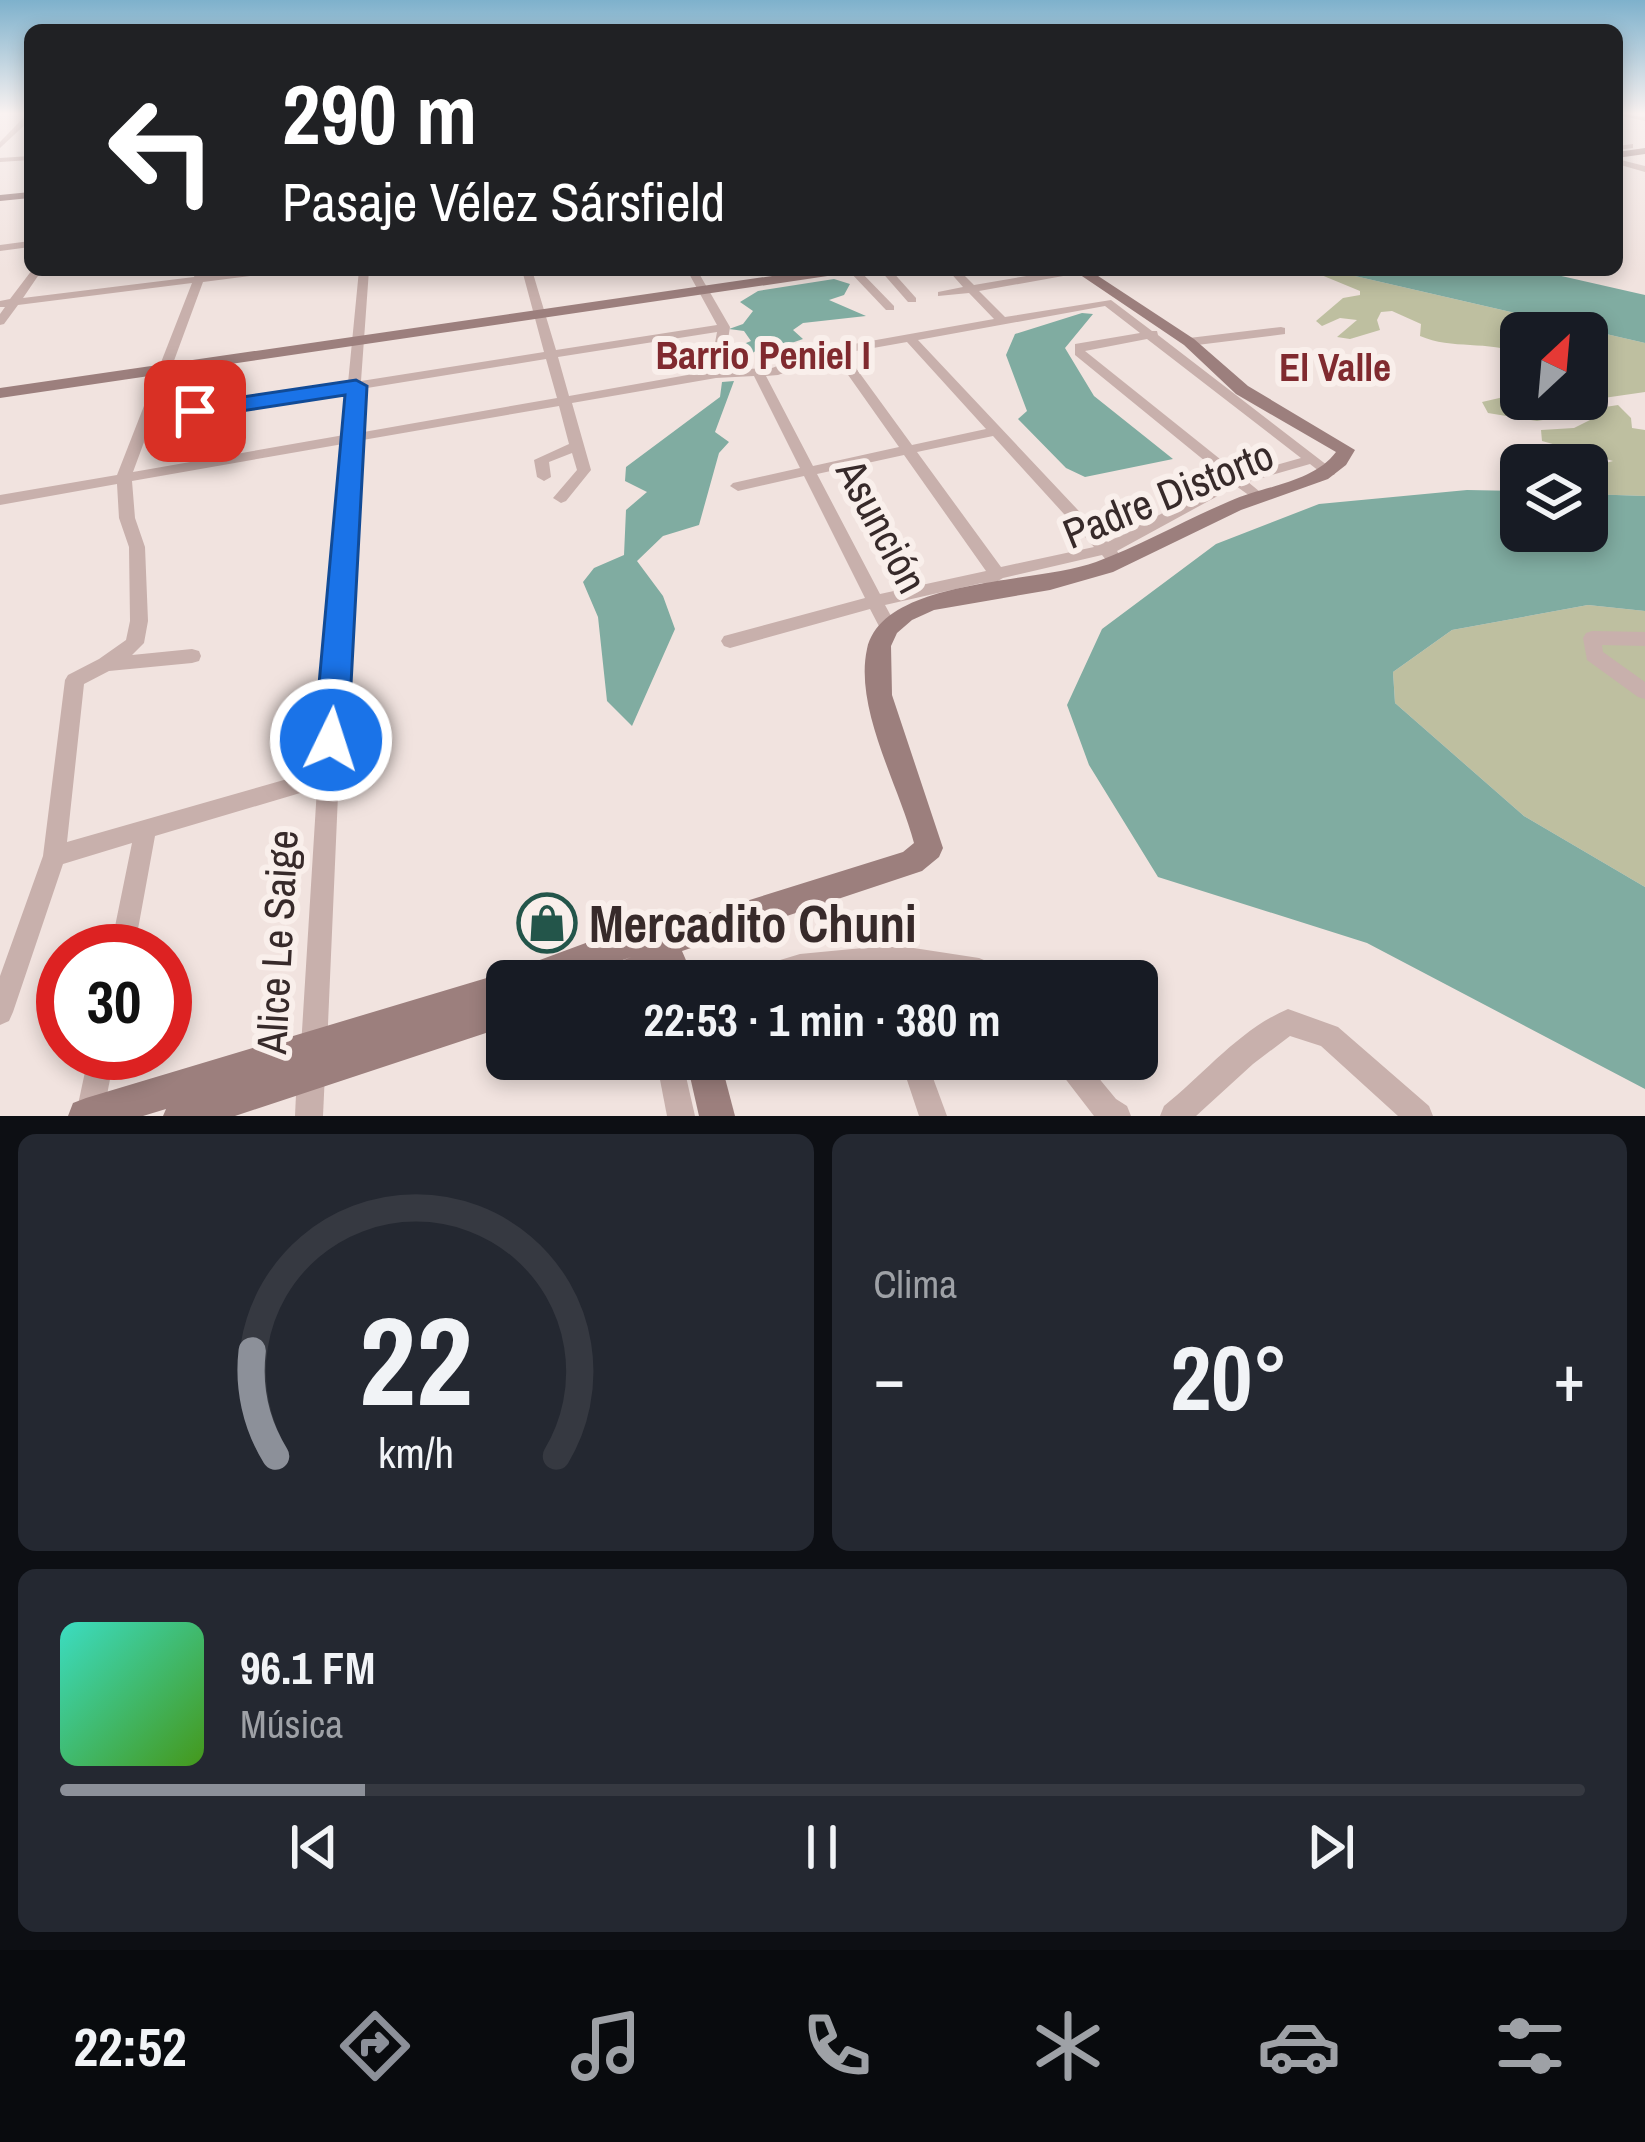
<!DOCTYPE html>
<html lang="es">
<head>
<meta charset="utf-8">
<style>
	body { margin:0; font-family:"Archivo Narrow",sans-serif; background:#242831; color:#f1f3f6; height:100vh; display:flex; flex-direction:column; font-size:45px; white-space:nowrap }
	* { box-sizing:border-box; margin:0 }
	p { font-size:39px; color:#9ea1a6 }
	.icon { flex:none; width:66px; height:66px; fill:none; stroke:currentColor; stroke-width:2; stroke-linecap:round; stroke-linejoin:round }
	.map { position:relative; height:1116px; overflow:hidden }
	.panel { display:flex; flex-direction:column; gap:18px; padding:18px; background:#0d0f14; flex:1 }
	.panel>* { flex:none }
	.hud { position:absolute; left:24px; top:24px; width:1599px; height:252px; border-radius:18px; box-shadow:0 6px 18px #0003; background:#202124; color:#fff; overflow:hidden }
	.needle { width:78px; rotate:26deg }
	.buttons { position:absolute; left:1500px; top:312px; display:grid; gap:24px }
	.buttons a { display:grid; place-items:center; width:108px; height:108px; border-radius:18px; background:#171b24; box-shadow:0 6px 18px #0003; font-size:60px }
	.speed { position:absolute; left:36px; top:924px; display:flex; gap:24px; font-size:60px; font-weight:700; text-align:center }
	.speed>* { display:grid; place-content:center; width:156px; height:156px; border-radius:50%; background:#171b24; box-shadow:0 6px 18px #0003; line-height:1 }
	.speed .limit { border:18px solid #d22; background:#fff; color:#111 }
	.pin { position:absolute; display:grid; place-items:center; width:102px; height:102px; color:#fff; margin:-51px; border-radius:24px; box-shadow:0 6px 18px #0006 }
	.me { position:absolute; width:132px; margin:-66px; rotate:4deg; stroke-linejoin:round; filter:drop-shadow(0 0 9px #0008) }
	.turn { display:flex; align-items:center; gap:42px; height:252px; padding:0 60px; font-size:54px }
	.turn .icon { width:156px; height:156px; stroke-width:2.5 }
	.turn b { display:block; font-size:84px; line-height:102px }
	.big { font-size:90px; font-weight:700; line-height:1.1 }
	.panel .widget { flex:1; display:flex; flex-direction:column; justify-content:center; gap:18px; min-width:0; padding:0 42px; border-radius:18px; background:#242831 }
	.panel .dial { align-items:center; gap:0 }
	.dial svg { height:312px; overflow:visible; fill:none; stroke:#363941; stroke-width:7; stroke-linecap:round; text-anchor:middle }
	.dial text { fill:#f1f3f6; stroke:none }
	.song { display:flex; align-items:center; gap:36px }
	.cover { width:144px; height:144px; border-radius:18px; background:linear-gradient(135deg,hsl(170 70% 55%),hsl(100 70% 35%)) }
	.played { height:12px; border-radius:6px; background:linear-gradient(90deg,#8c9099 20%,#363941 20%) }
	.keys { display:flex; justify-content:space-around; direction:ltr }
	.heat { display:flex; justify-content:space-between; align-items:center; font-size:66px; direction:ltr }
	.panel .tiles { flex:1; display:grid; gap:18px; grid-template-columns:1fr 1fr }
	.widget:last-child { grid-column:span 2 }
	.trip { position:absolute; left:486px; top:960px; width:672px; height:120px; border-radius:18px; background:#171b24; box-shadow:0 6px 18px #0003; font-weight:700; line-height:120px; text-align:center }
	.tabs { display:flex; height:192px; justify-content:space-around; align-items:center; background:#090b0e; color:#9ea1a6 }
	.tabs .icon { width:84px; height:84px }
	.tabs .selected { color:#8c9099 }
	.tabs b { font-size:54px; color:#f1f3f6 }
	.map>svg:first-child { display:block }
	.green { fill:#bebfa0 }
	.water { fill:#80aca1 }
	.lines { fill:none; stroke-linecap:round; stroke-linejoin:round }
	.street { fill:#c8b0ac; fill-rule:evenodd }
	.secondary { fill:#9c7f7d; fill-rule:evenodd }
	.route { fill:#1a73e8; stroke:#114b97; stroke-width:3 }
	.labels { text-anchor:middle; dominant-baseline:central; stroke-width:12; stroke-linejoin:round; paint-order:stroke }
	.far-neighbourhood-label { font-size:39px; font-weight:bold; fill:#802a2f; stroke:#f9efeb }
	.street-label { font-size:42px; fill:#372a2a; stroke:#f9efeb }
	.near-poi-label { font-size:51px; font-weight:bold; fill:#372a2a; stroke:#f9efeb; text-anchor:start }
</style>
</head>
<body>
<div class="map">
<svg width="1645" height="1116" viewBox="0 0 1645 1116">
	<rect width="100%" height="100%" fill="#f1e3df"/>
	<g class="green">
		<path d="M1272 270H1329L1645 343V392L1576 402 1560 417 1537 421 1488 413 1482 402 1521 393V399H1587V333H1521V354C1488 340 1452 350 1420 336L1421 324 1392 311 1381 312 1377 320 1380 330 1350 339 1337 337 1357 320 1340 318 1322 326 1316 321 1343 298 1360 295V291L1314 272Z"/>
		<path d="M1618 405 1631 418 1632 428 1645 430V496L1587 494V468L1613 461 1542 441 1541 430 1574 428 1594 418 1599 408Z"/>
		<path d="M1588 605 1645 611V887L1524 816 1395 703 1393 672 1452 630Z"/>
	</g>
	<g class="water">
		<path d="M1329 270H1535L1645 295V343Z"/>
		<path d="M834 279 850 284 844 295 829 300 866 316 803 323 793 330 803 339 777 348 769 341 757 345V350L741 361 745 371 729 370 736 347 751 341 744 331 729 329 743 324 753 311 740 302 758 291Z"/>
		<path d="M1082 313 1093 314 1065 348 1094 396 1173 459 1085 477 1066 468 1018 419 1027 411 1006 355 1015 334Z"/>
		<path d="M734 381 715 432 729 442 719 453 699 525 663 536 637 561 663 596 675 629 632 726 607 701 598 617 583 582 594 568 624 555 626 510 647 492 625 481 626 467 720 397 722 382Z"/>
		<path d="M1467 490 1521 491V531H1587V494L1645 496V611L1588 605 1452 630 1393 672 1395 703 1524 816 1645 887V1089L1367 943 1158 877 1089 765 1067 705 1102 629 1216 544 1319 504Z"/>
	</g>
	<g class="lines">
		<g class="street">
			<path d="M27 114H30V120L0 148V142Z"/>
			<path d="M1621 114 1645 117V121L1622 116Z"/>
			<path d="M1633 144V148L1617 150V146Z"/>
			<path d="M30 156V160L0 162V158Z"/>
			<path d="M1617 159 1645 166V172L1617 164Z"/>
			<path d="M30 241V247L0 251V245Z"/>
			<path d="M32 270H42L23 298 194 277 197 270H207L205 275 247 270H278L273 273 203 282 133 472 344 435 348 391 195 415 188 411 195 407 348 383 359 270H369L361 381 544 352 522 270H532L556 350 717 325 687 270H697L730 327 723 370 772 368 820 350 994 319 969 293 938 296V292L963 287 948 270H959L974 285 1062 270H1085L1080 273 979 291 1005 317 1111 300 1152 331H1157L1158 335 1336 472 1334 475H1324L1310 464 1248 482 1265 496 1257 501 1236 486 1117 551 1121 557 1119 561H1107L1102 555 1003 578 989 586 982 583 885 605 897 627 894 632H882L870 609 730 648 724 646 721 641 724 636 865 598 804 476 738 491 730 486 733 483 800 468 754 376 716 378 572 403 591 470 566 501 561 503 553 498 577 470 572 453 549 462 551 477 544 481 537 477 534 460 569 444 559 406 357 441 348 566 327 1047 323 1056 314 1060 305 1056 301 1047 317 788 155 836 134 951H110L132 843 63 864 13 1012 9 1021 0 1025V976L43 856 65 680 68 675 99 659 126 640 130 621 129 547 119 518 117 484 0 505V495L117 475 192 283 18 305 4 324 0 325V314L5 307H0V301L10 299ZM1105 306 1140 333 1075 344V355L1227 479 1108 542 918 340ZM717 332 710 371 569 396 558 357ZM1147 339 1301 458 1240 475 1085 351ZM907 342 986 429 912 445 845 353ZM834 355 899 447 813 466 766 376 778 375ZM546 359 557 398 358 433 361 389ZM993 436 1094 547 1001 567 917 452ZM343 444 319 770 67 842 84 684 109 671 192 663 199 661 201 656 199 651 192 649 132 655 144 643 148 621 145 547 135 518 132 481ZM904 455 986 571 880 594 817 474Z"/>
			<path d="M848 270H859L894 306V310H886Z"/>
			<path d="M880 270H891L916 298V302H908Z"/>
			<path d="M1281 327 1285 328V334L1189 346 1183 342 1189 338Z"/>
			<path d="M1592 631 1645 632V646L1602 645 1603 652 1645 682V699L1638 697 1587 660 1583 638 1586 633Z"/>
			<path d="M894 945 979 958 1013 972 1017 981H973L909 973 911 981H885L884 971C849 970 820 978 786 981 770 982 753 981 736 981L740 972 800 954Z"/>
			<path d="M1288 1009 1338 1027 1429 1106 1433 1116H1398L1321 1046 1290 1036 1253 1064 1196 1116H1160L1164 1106C1204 1074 1240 1029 1288 1009Z"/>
			<path d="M89 1053H115L103 1116 76 1114Z"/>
			<path d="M311 1059 321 1063 325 1073 323 1116H295L297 1073 301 1063Z"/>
			<path d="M656 1059H682L695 1116H667Z"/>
			<path d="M900 1059H926L947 1116H919Z"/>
			<path d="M1053 1059H1083L1116 1099 1127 1106 1131 1116H1094L1057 1068Z"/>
		</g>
		<g class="secondary">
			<path d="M1645 148V154L1617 158V152Z"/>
			<path d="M30 192V198L0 201V195Z"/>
			<path d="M813 270H848L841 274 0 398V388Z"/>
			<path d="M1073 270H1089L1194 339 1248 386 1355 450 1346 465 1328 479 1241 510 1113 572 1050 590 934 610 912 620 897 633 891 646 892 695 943 848 939 857 922 871 682 951 695 981H663L659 972 652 981H594L599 970 631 957 565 981H507V1026L235 1116H163L166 1109 143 1116H68L73 1103 86 1098 510 971 629 927H663L903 852 914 843C899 786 854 708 867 649 883 577 1037 584 1096 562 1142 545 1185 520 1230 501 1263 486 1313 483 1336 452L1236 394 1184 345Z"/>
			<path d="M686 1059H720L735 1116H699Z"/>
		</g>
	</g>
	<linearGradient id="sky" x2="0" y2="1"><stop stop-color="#7eb1cc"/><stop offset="0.42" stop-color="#f9f2f1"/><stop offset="1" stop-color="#f9f2f1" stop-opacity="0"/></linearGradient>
	<rect width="1645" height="270" fill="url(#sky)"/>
	<path class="route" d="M356 380 367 386 348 740 343 750 331 754 319 750 314 740 345 395 195 418 184 411 195 404Z"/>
	<defs>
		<g id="shop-ring" transform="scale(3)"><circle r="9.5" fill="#f9efeb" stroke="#23554a" stroke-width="1.5"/><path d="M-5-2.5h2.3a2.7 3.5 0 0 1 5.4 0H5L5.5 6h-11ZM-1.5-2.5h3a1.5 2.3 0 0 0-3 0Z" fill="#23554a"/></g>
	</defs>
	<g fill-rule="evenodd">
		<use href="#shop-ring" x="547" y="923"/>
	</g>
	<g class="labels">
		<g class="far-neighbourhood-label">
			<text x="763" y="355">Barrio Peniel I</text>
			<text x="1335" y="367">El Valle</text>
		</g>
		<g class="street-label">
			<text transform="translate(1168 494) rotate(-22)">Padre Distorto</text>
			<text transform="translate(882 526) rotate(62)">Asunción</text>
			<text transform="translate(277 942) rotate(-87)">Alice Le Saige</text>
		</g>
		<g class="near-poi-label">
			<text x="589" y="923">Mercadito Chuni</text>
		</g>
	</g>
</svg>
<div class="buttons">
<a><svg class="needle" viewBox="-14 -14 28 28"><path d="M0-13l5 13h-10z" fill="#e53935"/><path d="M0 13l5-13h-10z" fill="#9ea1a6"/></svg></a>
<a><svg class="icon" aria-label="layers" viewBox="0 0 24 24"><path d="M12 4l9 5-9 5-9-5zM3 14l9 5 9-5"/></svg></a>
</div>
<div class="speed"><div class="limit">30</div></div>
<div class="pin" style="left:195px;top:411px;background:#d93025"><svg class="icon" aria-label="arrive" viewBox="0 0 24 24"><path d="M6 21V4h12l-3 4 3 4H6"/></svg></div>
<svg class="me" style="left:331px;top:740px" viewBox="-20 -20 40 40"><circle r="17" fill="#1a73e8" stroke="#fff" stroke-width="3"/><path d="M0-11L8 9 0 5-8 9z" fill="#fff"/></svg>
<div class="trip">22:53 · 1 min · 380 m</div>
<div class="hud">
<div class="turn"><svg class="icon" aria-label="left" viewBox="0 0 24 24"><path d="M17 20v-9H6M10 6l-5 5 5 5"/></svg><div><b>290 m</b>Pasaje Vélez Sársfield</div></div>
</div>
</div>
<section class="panel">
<div class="tiles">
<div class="widget dial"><svg viewBox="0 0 100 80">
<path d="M14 69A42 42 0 1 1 86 69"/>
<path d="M14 69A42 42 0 0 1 8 42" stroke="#8c9099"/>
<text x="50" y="56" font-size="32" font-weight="700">22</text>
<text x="50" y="72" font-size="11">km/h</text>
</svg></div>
<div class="widget"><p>Clima</p>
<div class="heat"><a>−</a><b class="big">20°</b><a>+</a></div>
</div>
<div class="widget">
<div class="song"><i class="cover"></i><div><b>96.1 FM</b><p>Música</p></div></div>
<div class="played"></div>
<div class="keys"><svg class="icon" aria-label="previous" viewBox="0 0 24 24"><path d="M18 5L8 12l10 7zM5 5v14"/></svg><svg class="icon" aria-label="pause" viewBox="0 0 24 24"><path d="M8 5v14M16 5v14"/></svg><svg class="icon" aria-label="next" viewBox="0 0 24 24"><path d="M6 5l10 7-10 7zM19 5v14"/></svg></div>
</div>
</div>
</section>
<nav class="tabs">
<b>22:52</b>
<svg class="icon selected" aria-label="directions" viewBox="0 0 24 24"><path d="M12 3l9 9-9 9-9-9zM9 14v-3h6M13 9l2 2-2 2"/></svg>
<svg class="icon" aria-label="music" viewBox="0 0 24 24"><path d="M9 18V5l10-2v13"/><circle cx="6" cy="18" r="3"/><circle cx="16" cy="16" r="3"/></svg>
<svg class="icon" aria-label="phone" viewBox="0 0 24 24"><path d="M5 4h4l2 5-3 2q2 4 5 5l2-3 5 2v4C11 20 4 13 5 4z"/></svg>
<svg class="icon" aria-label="climate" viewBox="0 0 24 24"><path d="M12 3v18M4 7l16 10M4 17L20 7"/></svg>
<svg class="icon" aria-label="car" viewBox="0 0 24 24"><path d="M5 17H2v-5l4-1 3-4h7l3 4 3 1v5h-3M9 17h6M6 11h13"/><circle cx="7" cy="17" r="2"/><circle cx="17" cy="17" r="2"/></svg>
<svg class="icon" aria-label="filters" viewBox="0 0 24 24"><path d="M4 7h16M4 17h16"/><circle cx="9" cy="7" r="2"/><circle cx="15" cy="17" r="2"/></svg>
</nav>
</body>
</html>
